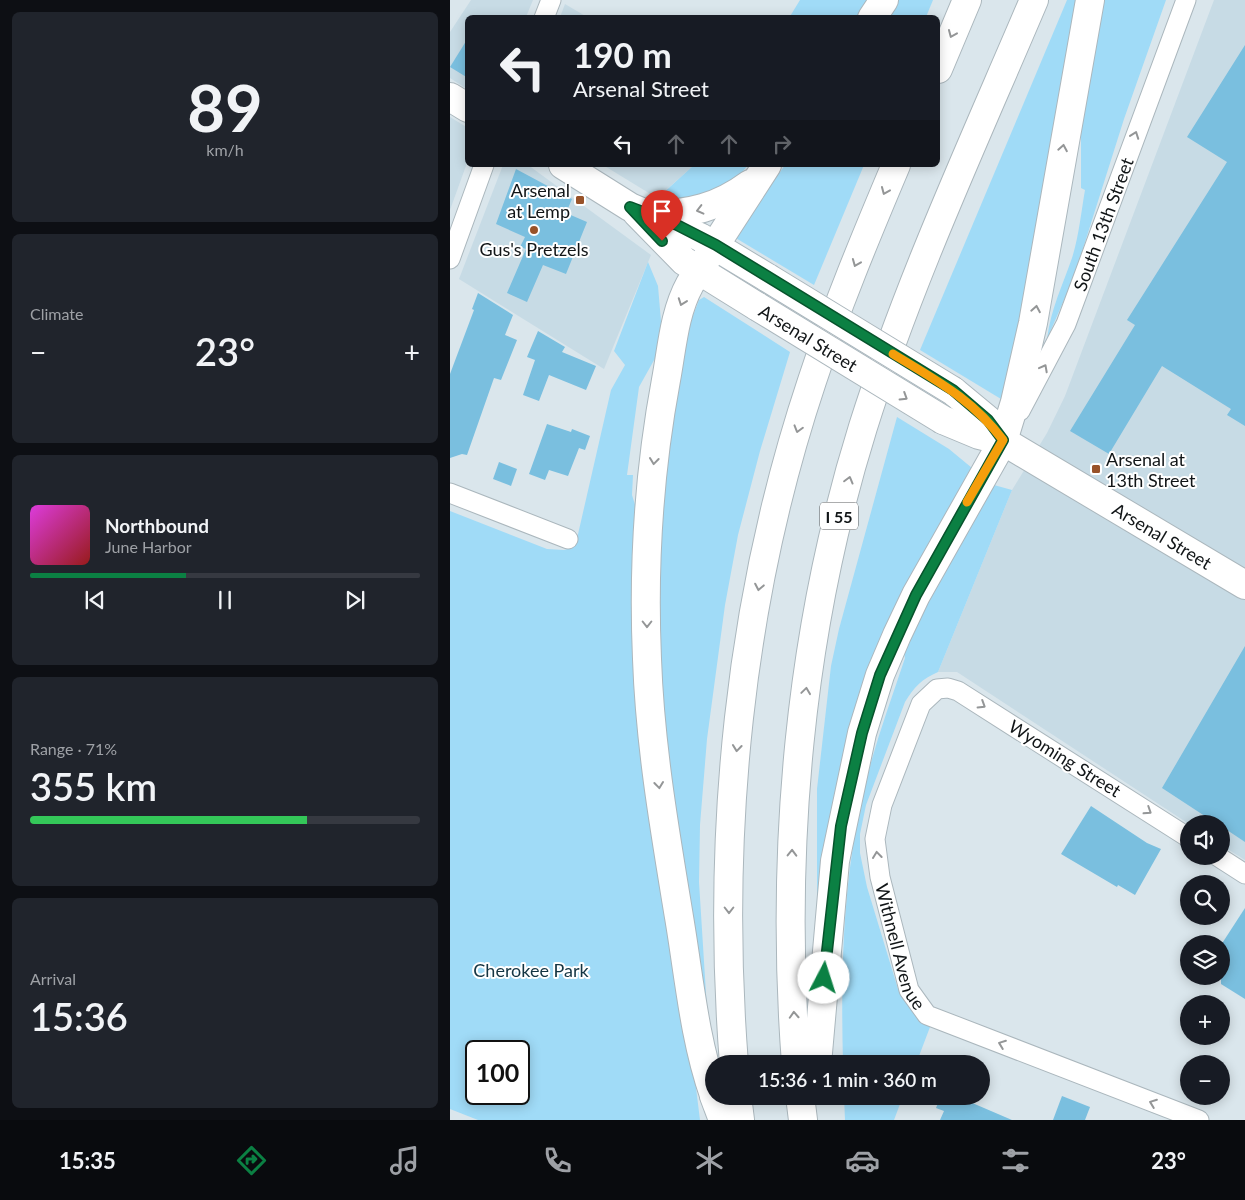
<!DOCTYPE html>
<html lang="en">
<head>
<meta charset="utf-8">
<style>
	body { margin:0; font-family:Lato,sans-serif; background:#20242c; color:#f1f3f6; height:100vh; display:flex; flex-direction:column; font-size:19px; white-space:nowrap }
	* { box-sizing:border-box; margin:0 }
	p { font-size:16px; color:#9ea1a6 }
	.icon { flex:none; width:28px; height:28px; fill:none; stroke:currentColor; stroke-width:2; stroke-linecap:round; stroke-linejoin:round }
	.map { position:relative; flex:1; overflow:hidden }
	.details { display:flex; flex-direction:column; gap:12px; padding:12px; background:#0d0f14; width:450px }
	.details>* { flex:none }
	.hud { position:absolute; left:15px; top:15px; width:475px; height:152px; border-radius:8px; box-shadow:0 2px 12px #0003; background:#171b24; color:#f1f3f6; overflow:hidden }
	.tools { position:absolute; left:730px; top:815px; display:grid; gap:10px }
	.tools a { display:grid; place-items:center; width:50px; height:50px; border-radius:50%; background:#171b24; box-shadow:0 2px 12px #0003; font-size:25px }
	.speed { position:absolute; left:15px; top:1040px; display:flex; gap:10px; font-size:25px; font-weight:700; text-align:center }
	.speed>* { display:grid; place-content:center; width:65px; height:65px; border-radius:50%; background:#171b24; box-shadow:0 2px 12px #0003; line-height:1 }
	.speed .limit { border:2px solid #111; border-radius:8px; background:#fff; color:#111 }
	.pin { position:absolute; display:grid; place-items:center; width:42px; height:42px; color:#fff; margin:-51px -21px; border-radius:50% 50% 50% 0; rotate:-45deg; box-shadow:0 0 5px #0007 }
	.pin .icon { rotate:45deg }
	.me { position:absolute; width:55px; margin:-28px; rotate:5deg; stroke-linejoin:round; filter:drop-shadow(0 0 4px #0008) }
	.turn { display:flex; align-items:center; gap:18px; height:105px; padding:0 25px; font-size:22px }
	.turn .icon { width:65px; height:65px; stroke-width:2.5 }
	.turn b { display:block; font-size:35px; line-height:42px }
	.lanes { display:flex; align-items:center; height:48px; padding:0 25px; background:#0003; justify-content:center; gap:25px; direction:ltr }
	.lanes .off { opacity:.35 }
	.big { font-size:38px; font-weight:600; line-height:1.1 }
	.details .widget { flex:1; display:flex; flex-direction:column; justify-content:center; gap:8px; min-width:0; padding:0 18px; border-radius:8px; background:#20242c }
	.details .dial { align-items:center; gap:0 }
	.dial b { font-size:65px; line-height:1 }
	.song { display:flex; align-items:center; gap:15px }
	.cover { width:60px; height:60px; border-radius:8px; background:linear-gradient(135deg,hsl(300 70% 55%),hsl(0 70% 35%)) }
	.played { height:5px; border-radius:2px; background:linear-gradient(90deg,#0b8043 40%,#363941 40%) }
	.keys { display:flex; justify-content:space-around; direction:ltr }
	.heat { display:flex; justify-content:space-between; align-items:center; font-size:28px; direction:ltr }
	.charge { height:8px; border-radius:4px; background:linear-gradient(90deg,#34c759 71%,#363941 0) }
	.trip { position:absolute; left:255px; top:1055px; width:285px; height:50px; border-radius:25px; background:#171b24; box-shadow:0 2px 12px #0003; font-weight:600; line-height:50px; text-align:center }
	.menu { display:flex; height:80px; justify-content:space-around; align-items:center; background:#090b0e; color:#9ea1a6 }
	.menu .icon { width:35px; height:35px }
	.menu .current { color:#0b8043 }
	.menu b { font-size:22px; color:#f1f3f6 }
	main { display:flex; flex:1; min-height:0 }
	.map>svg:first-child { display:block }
	.built { fill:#c7dbe5 }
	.green { fill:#a0dbf7; fill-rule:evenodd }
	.building { fill:#7abfdf }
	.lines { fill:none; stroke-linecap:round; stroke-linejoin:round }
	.street-casing { stroke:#abb7bd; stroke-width:21 }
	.secondary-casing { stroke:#abb7bd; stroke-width:30 }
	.highway-casing { stroke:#abb7bd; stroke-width:30 }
	.street { stroke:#fff; stroke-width:19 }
	.secondary { stroke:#fff; stroke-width:28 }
	.highway { stroke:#fff; stroke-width:28 }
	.secondary-bridge-casing { stroke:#abb7bd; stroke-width:30; stroke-linecap:butt }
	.secondary-bridge { stroke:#fff; stroke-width:28 }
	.oneway { stroke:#949697 }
	.route-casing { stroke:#07532c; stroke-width:12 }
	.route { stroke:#0b8043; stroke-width:9 }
	.slow { stroke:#f59e0b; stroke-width:9 }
	.poi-dot { fill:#985229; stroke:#fff; stroke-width:2 }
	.labels { text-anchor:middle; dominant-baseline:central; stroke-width:4; stroke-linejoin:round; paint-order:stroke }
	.shield { fill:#fff; stroke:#585b5d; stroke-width:1 }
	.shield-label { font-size:16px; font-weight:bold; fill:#111517 }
	.poi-label { font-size:18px; fill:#111517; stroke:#fff; text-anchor:end }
	.street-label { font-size:18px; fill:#111517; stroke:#fff }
	.park-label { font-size:18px; fill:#143543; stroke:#fff }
</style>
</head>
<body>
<main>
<section class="details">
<div class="widget dial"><b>89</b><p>km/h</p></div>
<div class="widget"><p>Climate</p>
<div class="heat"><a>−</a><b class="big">23°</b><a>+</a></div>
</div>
<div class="widget">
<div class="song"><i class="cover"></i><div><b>Northbound</b><p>June Harbor</p></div></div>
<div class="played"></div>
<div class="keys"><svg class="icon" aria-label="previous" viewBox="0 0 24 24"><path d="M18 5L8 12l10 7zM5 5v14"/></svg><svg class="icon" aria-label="pause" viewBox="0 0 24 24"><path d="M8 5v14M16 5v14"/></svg><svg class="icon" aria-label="next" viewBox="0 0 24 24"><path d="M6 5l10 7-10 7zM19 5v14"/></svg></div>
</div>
<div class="widget"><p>Range · 71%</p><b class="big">355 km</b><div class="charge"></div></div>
<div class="widget"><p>Arrival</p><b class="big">15:36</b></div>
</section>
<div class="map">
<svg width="795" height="1120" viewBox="0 0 795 1120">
	<rect width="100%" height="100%" fill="#dae6ec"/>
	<g class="built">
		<path d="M21 0H83L76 17 18 18 17 89 0 78V32Z"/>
		<path d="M764 0H795V860L771 845V824H739L507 672H488L562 490 597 433 615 396Z"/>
		<path d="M115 4 137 17H110Z"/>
		<path d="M0 117 18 128 17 163 0 210Z"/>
		<path d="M53 165H78L201 255 154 369 9 279Z"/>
		<path d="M153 165H244L207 198Z"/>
	</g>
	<g class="green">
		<path d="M350 0H420L407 17 339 18Z"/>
		<path d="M447 0H483L476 17 436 18Z"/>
		<path d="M617 0H632L560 388 551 399 470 350Z"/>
		<path d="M650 0H716L674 119 624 277 597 339C601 308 612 287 622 258 629 236 631 213 635 190L631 188V132Z"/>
		<path d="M244 165H298C275 195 247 204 211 195Z"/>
		<path d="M335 165H414L364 285 284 237Z"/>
		<path d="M198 262 208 286 212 333 208 353 189 387 177 475H183L182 495 187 511 232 975 250 1120H28L0 1109V511L97 549 114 550 121 548 126 543 161 390 175 365 164 351ZM26 1051H69V1094H26Z"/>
		<path d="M254 297 340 352 310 451 288 535 275 605 257 739 250 825 249 882 259 1041 217 775 207 648 208 519 238 318H242L249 300Z"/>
		<path d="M447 417 499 449 522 468 463 580 367 901V789L381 666 389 629Z"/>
		<path d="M544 485 562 490 488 672C472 679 464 687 455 702L416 805 410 834V853L417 887 448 989 464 1013 480 1027 466 1064H393C391 981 392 904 407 822 417 765 437 712 455 658L453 650 480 591Z"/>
		<path d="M394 1096H453L444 1120H395Z"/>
	</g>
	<g class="building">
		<path d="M18 38V78L0 67Z"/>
		<path d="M795 45V426L777 415 781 409 712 366 659 454 620 431 685 325 677 320 777 162 737 137Z"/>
		<path d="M66 169 122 199 116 213 137 222 116 274 93 265 77 302 57 293 76 249 70 247 75 237 46 224Z"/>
		<path d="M28 293 63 315 55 335 67 340 51 380 44 378 17 455 12 454 0 458V374L24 310 22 309Z"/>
		<path d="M88 331 115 347 112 352 146 366 136 390 99 375 89 401 73 395 85 360 77 357Z"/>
		<path d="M97 424 121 432 122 429 140 436 135 450 129 448 118 476 99 470 95 480 79 474Z"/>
		<path d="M49 462 67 469 61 486 43 479Z"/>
		<path d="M795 646V842L771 826V824H767L712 788Z"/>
		<path d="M641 806 697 843 711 849 685 895 668 885 667 887 611 854Z"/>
		<path d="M795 908V999L771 984V945Z"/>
		<path d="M491 1096H506L562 1120H490L494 1111 486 1108Z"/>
		<path d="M612 1096 640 1107 635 1120H603Z"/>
	</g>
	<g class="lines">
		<g class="street-casing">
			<g id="street">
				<path d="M94 18 101 0"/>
				<path d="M0 259 34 165"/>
				<path id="s1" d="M570 411 616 324 736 0"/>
				<path d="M0 493 118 539"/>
				<path id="s2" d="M739 838 508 691 498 688 487 689 471 704 432 805 425 839 430 877 459 990 477 1015 749 1120"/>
				<path d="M767 856 795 874"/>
			</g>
		</g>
		<g class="secondary-casing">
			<g id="secondary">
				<path d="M0 97 18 108"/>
				<path d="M113 165 180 207 250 237 318 278"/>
				<path d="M187 213 234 261 308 307"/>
				<path d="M503 391 538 420 553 441"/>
				<path id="s3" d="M493 420 529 435 553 441 795 585"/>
			</g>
		</g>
		<g class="highway-casing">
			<g id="highway">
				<path d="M422 18 434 0"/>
				<path d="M488 69 517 0"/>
				<path d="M200 214C239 215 269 207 300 184"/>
				<path d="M284 1064C266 836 289 599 362 381 386 308 416 236 446 165"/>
				<path d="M346 1064C330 851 349 632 413 427 459 281 524 141 584 0"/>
				<path d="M367 1064 385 861 412 733 430 675 447 635 466 595 553 441 565 402 583 323 640 0"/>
				<path d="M264 1095C244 1038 239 976 229 917 215 832 200 746 197 659 193 566 199 471 216 380 222 348 224 313 240 284L317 165"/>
				<path d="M264 1096 273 1120"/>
				<path d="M287 1096 290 1120"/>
				<path d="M350 1096 353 1120"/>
			</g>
		</g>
		<use href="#street" class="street"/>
		<use href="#secondary" class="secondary"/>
		<use href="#highway" class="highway"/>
		<g class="secondary-bridge-casing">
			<g id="secondary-bridge">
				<path d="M318 278 503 391"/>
				<path id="s4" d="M308 307 493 420"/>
			</g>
		</g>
		<use href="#secondary-bridge" class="secondary-bridge"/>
	</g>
	<defs><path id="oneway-chevron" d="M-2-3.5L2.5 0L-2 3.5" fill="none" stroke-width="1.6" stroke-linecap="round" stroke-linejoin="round" transform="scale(1.25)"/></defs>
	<g class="oneway">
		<use href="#oneway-chevron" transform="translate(502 34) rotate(113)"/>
		<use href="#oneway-chevron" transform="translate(685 135) rotate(-70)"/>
		<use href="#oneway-chevron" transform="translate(613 148) rotate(-80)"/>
		<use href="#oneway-chevron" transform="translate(435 191) rotate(113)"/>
		<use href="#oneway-chevron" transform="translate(250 210) rotate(166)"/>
		<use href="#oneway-chevron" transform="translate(406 263) rotate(112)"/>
		<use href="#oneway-chevron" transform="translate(232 302) rotate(110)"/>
		<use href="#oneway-chevron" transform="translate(586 309) rotate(-80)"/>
		<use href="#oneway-chevron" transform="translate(594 368) rotate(-62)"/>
		<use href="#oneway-chevron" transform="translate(454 397) rotate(32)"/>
		<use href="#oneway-chevron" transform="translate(348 429) rotate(106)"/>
		<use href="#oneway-chevron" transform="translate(204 461) rotate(97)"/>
		<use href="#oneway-chevron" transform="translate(399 480) rotate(-75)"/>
		<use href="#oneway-chevron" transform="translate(309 587) rotate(101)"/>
		<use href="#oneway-chevron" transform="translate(197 624) rotate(90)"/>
		<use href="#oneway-chevron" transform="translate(356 691) rotate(-82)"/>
		<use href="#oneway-chevron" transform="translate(532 705) rotate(32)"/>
		<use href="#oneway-chevron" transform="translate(287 748) rotate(96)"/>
		<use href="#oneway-chevron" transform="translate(209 785) rotate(83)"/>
		<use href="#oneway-chevron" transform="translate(698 811) rotate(33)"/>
		<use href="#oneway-chevron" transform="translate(342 853) rotate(-89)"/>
		<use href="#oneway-chevron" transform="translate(427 855) rotate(-97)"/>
		<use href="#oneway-chevron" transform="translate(279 910) rotate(90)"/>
		<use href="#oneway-chevron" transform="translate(344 1015) rotate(-93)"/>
		<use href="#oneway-chevron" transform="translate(552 1044) rotate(-159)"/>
		<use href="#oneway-chevron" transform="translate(703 1103) rotate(-159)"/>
	</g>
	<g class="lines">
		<g class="route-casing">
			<path id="route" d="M212 241 180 207 227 225 266 245 503 390 538 420 553 440 466 595 430 675 412 733 391 826 374 978"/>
		</g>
		<use href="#route" class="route"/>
		<path class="slow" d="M443 354C487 381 521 398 553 440L517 502"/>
	</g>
	<g class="poi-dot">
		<rect x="125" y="195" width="10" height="10" rx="2.5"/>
		<circle cx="84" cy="230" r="5"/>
		<rect x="641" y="464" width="10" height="10" rx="2.5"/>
	</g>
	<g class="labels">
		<rect class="shield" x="370" y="502.5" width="38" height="27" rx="4"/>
		<g class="shield-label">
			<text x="389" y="516">I 55</text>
		</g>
		<g class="poi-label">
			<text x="120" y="190">Arsenal<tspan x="120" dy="21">at Lemp</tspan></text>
			<text x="84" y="249" text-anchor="middle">Gus's Pretzels</text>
			<text x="656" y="459" text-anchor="start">Arsenal at<tspan x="656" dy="21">13th Street</tspan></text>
		</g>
		<g class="street-label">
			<text stroke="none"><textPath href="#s1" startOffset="205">South 13th Street</textPath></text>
			<text stroke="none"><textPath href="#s4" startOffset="59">Arsenal Street</textPath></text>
			<text stroke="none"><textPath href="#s3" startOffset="249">Arsenal Street</textPath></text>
			<text transform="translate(615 758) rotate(32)">Wyoming Street</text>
			<text stroke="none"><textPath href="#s2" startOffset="571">Withnell Avenue</textPath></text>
		</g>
		<g class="park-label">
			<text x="81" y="970">Cherokee Park</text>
		</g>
	</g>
</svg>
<div class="tools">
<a><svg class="icon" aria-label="sound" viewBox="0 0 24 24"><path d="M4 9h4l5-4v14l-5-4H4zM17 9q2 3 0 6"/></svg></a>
<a><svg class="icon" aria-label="search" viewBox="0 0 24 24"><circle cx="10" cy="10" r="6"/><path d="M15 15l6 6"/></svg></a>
<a><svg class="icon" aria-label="layers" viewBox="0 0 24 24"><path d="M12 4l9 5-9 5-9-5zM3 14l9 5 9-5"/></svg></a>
<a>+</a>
<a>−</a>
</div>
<div class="speed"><div class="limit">100</div></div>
<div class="pin" style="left:212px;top:241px;background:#d93025"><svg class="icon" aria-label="arrive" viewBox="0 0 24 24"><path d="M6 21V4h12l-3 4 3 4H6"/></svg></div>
<svg class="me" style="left:374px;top:978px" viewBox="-20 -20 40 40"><circle r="19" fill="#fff"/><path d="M0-13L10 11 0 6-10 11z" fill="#0b8043"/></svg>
<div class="trip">15:36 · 1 min · 360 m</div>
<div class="hud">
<div class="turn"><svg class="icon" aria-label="left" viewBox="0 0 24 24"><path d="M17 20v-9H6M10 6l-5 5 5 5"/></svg><div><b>190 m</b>Arsenal Street</div></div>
<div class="lanes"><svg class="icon" aria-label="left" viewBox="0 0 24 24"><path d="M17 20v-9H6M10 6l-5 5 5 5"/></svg><svg class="icon off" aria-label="ahead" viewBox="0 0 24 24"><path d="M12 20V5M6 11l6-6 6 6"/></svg><svg class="icon off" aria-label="ahead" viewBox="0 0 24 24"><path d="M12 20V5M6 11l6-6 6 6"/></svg><svg class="icon off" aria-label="right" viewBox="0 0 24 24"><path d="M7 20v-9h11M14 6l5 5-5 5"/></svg></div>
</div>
</div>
</main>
<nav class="menu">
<b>15:35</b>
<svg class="icon current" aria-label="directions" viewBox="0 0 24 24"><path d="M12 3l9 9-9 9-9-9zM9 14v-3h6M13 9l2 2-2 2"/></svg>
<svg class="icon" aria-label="music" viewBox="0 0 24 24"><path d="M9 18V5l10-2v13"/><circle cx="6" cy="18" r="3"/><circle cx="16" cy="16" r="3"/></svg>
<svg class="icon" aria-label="phone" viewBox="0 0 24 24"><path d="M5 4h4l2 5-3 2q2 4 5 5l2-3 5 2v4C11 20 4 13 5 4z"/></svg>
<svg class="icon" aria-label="climate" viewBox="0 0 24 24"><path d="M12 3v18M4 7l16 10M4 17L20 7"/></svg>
<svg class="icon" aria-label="car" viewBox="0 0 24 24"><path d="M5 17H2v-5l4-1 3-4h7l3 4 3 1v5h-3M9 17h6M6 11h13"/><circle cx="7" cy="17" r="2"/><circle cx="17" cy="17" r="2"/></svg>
<svg class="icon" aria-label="filters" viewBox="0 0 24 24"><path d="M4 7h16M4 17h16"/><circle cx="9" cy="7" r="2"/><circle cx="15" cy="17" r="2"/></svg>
<b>23°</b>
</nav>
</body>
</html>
